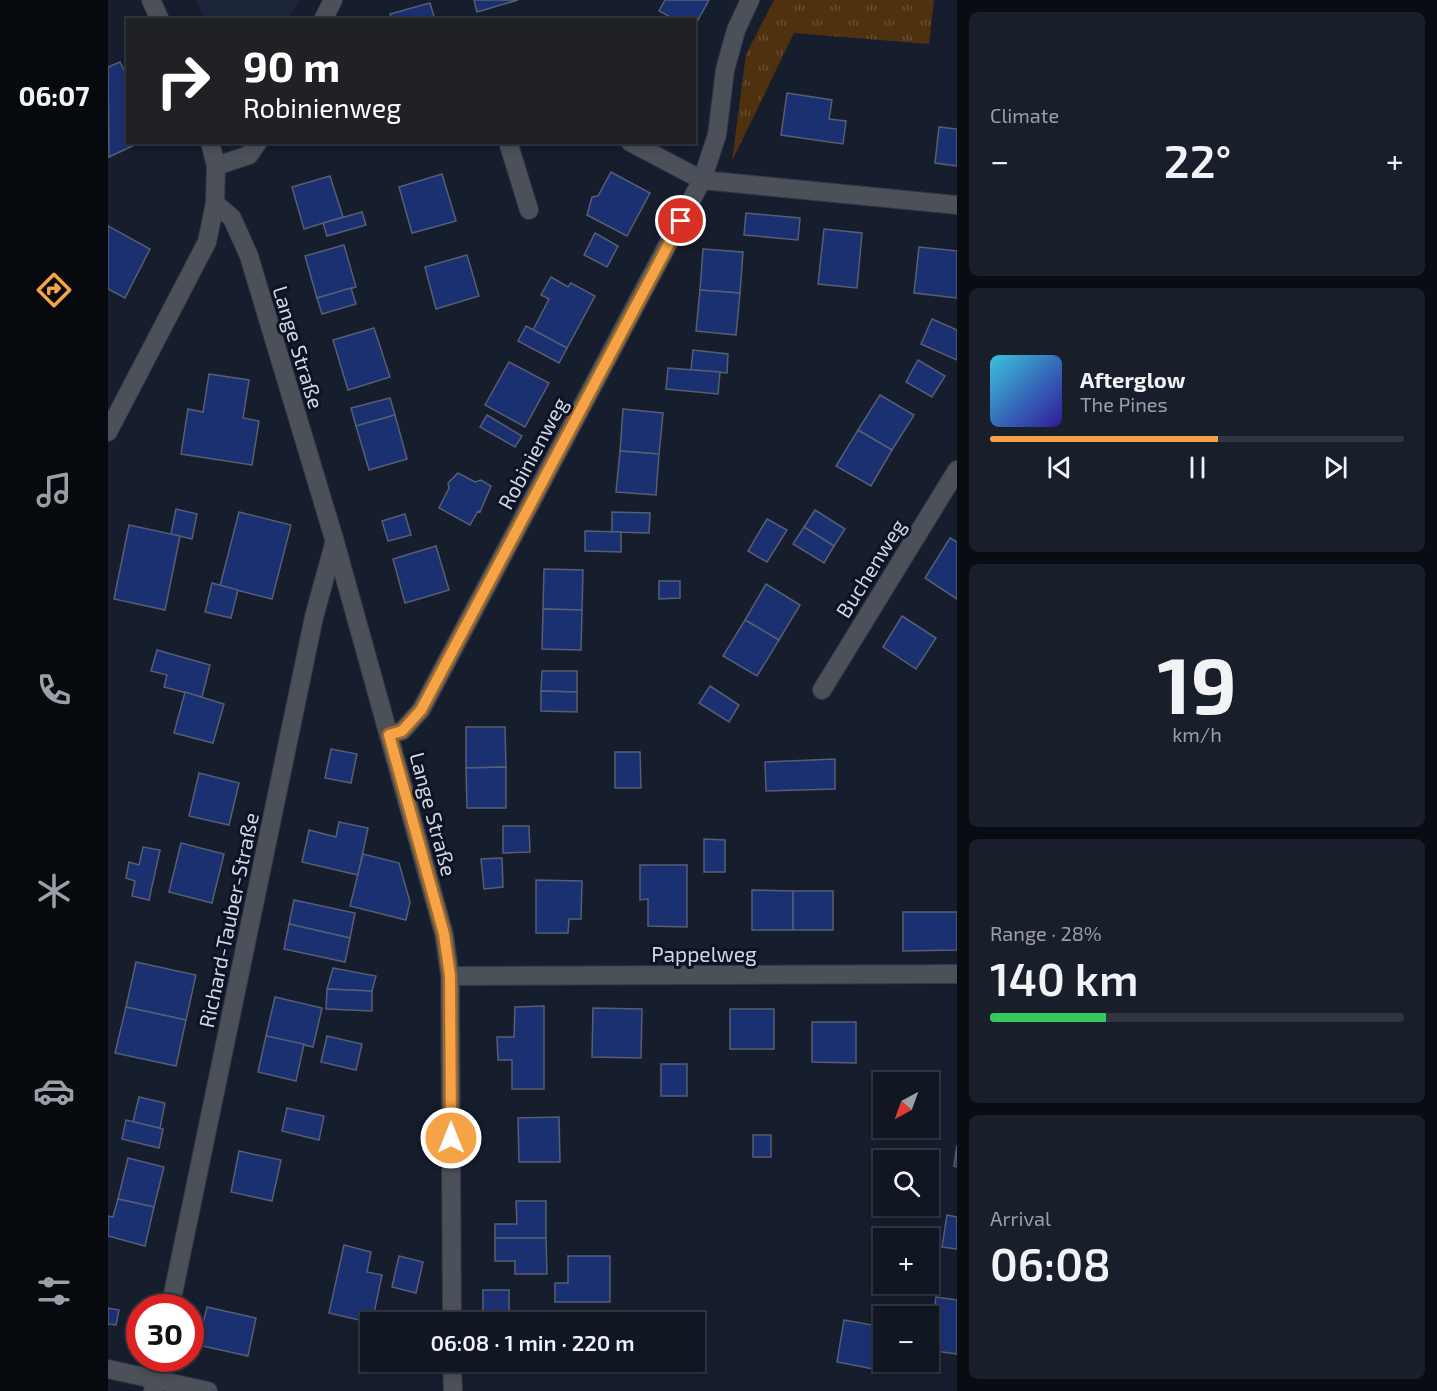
<!DOCTYPE html>
<html lang="en">
<head>
<meta charset="utf-8">
<style>
	body { margin:0; font-family:"Exo 2",sans-serif; background:#191f2a; color:#f1f3f6; height:100vh; display:flex; flex-direction:column; font-size:22px; white-space:nowrap }
	* { box-sizing:border-box; margin:0 }
	p { font-size:20px; color:#9c9fa5 }
	.icon { flex:none; width:33px; height:33px; fill:none; stroke:currentColor; stroke-width:2; stroke-linecap:round; stroke-linejoin:round }
	.map { position:relative; flex:1; overflow:hidden }
	.side { display:flex; flex-direction:column; gap:12px; padding:12px; background:#090c13; width:480px }
	.side>* { flex:none }
	.hud { position:absolute; left:18px; top:18px; width:570px; height:126px; border-radius:0px; box-shadow:0 3px 9px #0003,0 0 0 2px #303540; background:#202124; color:#fff; overflow:hidden }
	.needle { width:39px; rotate:221deg }
	.controls { position:absolute; left:765px; top:1072px; display:grid; gap:12px }
	.controls a { display:grid; place-items:center; width:66px; height:66px; border-radius:0px; background:#101622; box-shadow:0 3px 9px #0003,0 0 0 2px #303540; font-size:30px }
	.speed { position:absolute; left:18px; top:1294px; display:flex; gap:12px; font-size:30px; font-weight:700; text-align:center }
	.speed>* { display:grid; place-content:center; width:78px; height:78px; border-radius:50%; background:#101622; box-shadow:0 3px 9px #0003,0 0 0 2px #303540; line-height:1 }
	.speed .limit { border:9px solid #d22; background:#fff; color:#111 }
	.pin { position:absolute; display:grid; place-items:center; width:51px; height:51px; color:#fff; margin:-26px; border:3px solid #fff; border-radius:50%; box-shadow:0 2px 6px #0007 }
	.me { position:absolute; width:66px; margin:-33px; rotate:0deg; stroke-linejoin:round; filter:drop-shadow(0 0 4px #0008) }
	.turn { display:flex; align-items:center; gap:21px; height:126px; padding:0 18px; font-size:27px }
	.turn .icon { width:78px; height:78px; stroke-width:2.5 }
	.turn b { display:block; font-size:42px; line-height:51px }
	.big { font-size:45px; font-weight:600; line-height:1.1 }
	.side .tile { flex:1; display:flex; flex-direction:column; justify-content:center; gap:9px; min-width:0; padding:0 21px; border-radius:9px; background:#191f2a }
	.side .dial { align-items:center; gap:0 }
	.dial b { font-size:78px; line-height:1 }
	.song { display:flex; align-items:center; gap:18px }
	.cover { width:72px; height:72px; border-radius:9px; background:linear-gradient(135deg,hsl(190 70% 55%),hsl(250 70% 35%)) }
	.played { height:6px; border-radius:3px; background:linear-gradient(90deg,#f5a346 55%,#303540 55%) }
	.keys { display:flex; justify-content:space-around; direction:ltr }
	.heat { display:flex; justify-content:space-between; align-items:center; font-size:33px; direction:ltr }
	.charge { height:9px; border-radius:4px; background:linear-gradient(90deg,#34c759 28%,#303540 0) }
	.trip { position:absolute; left:252px; top:1312px; width:345px; height:60px; border-radius:0px; background:#101622; box-shadow:0 3px 9px #0003,0 0 0 2px #303540; font-weight:600; line-height:60px; text-align:center }
	main { display:flex; flex:1; min-height:0 }
	.dock { display:flex; flex-direction:column; width:108px; justify-content:space-around; align-items:center; background:#06090e; color:#9c9fa5 }
	.dock .icon { width:42px; height:42px }
	.dock .selected { color:#f5a346 }
	.dock b { font-size:27px; color:#f1f3f6 }
	.map>svg:first-child { display:block }
	.built { fill:#1c253a }
	.grass { fill:url(#grass-tufts) }
	.building { fill:#1b3071; stroke:#555e72; stroke-width:1.5 }
	.lines { fill:none; stroke-linecap:round; stroke-linejoin:round }
	.minor-casing { stroke:#303746; stroke-width:20 }
	.minor { stroke:#4c5059; stroke-width:18 }
	.route-casing { stroke:#9f6a2e; stroke-width:15 }
	.route { stroke:#f5a346; stroke-width:10 }
	.labels { text-anchor:middle; dominant-baseline:central; stroke-width:6; stroke-linejoin:round; paint-order:stroke }
	.street-label { font-size:21px; fill:#d1d6e2; stroke:#0d1324 }
</style>
</head>
<body>
<main>
<nav class="dock">
<b>06:07</b>
<svg class="icon selected" aria-label="directions" viewBox="0 0 24 24"><path d="M12 3l9 9-9 9-9-9zM9 14v-3h6M13 9l2 2-2 2"/></svg>
<svg class="icon" aria-label="music" viewBox="0 0 24 24"><path d="M9 18V5l10-2v13"/><circle cx="6" cy="18" r="3"/><circle cx="16" cy="16" r="3"/></svg>
<svg class="icon" aria-label="phone" viewBox="0 0 24 24"><path d="M5 4h4l2 5-3 2q2 4 5 5l2-3 5 2v4C11 20 4 13 5 4z"/></svg>
<svg class="icon" aria-label="climate" viewBox="0 0 24 24"><path d="M12 3v18M4 7l16 10M4 17L20 7"/></svg>
<svg class="icon" aria-label="car" viewBox="0 0 24 24"><path d="M5 17H2v-5l4-1 3-4h7l3 4 3 1v5h-3M9 17h6M6 11h13"/><circle cx="7" cy="17" r="2"/><circle cx="17" cy="17" r="2"/></svg>
<svg class="icon" aria-label="filters" viewBox="0 0 24 24"><path d="M4 7h16M4 17h16"/><circle cx="9" cy="7" r="2"/><circle cx="15" cy="17" r="2"/></svg>
</nav>
<div class="map">
<svg width="849" height="1391" viewBox="0 0 849 1391">
	<defs>
		<pattern id="grass-tufts" width="24" height="20" patternUnits="userSpaceOnUse" patternTransform="scale(1.5)"><rect width="24" height="20" fill="#4f310f"/><path d="M3 7l-1-3M5 7V3M7 7l1-3M15 17l-1-3M17 17v-4M19 17l1-3" fill="none" stroke="#674e32"/></pattern>
	</defs>
	<rect width="100%" height="100%" fill="#161d2d"/>
	<path class="built" d="M88 0H191L181 19 96 20Z"/>
	<path class="grass" d="M666 0H826L821 44 686 33 624 161 638 54Z"/>
	<g class="building">
		<path d="M366 0H410L369 12Z"/>
		<path d="M557 0H601L586 27V20H568L551 11Z"/>
		<path d="M322 3 327 20H284L282 14Z"/>
		<path d="M12 62 20 78V142H33L1 157 0 67Z"/>
		<path d="M679 93 724 100 721 119 738 121 735 144 673 135Z"/>
		<path d="M831 127 849 129V166L827 163Z"/>
		<path d="M503 172 542 193 519 236 479 215 484 197 490 196Z"/>
		<path d="M334 174 348 221 304 233 291 187Z"/>
		<path d="M222 176 235 217 196 229 184 187Z"/>
		<path d="M254 212 258 225 219 236 215 223Z"/>
		<path d="M638 213 692 218 690 240 636 235Z"/>
		<path d="M0 226 42 249 17 298 0 289Z"/>
		<path d="M716 229 754 233 749 288 710 284Z"/>
		<path d="M487 233 510 246 499 267 476 255Z"/>
		<path d="M236 245 248 287 209 298 197 256Z"/>
		<path d="M811 247 849 251V298L806 293Z"/>
		<path d="M595 249 635 252 632 293 592 290Z"/>
		<path d="M359 255 371 296 328 309 317 267Z"/>
		<path d="M443 277 460 287 463 283 487 296 459 348 425 330 441 299 433 295Z"/>
		<path d="M243 288 248 304 214 314 209 298Z"/>
		<path d="M592 290 632 293 628 335 588 331Z"/>
		<path d="M824 319 849 330V360L813 344Z"/>
		<path d="M418 326 459 348 451 363 410 341Z"/>
		<path d="M266 328 282 377 240 390 225 340Z"/>
		<path d="M585 350 620 354 619 373 583 370Z"/>
		<path d="M810 360 837 376 824 397 798 382Z"/>
		<path d="M401 362 441 383 417 427 377 405Z"/>
		<path d="M560 368 612 372 610 394 558 389Z"/>
		<path d="M101 374 141 380 135 418 151 421 144 465 73 454 80 409 95 412Z"/>
		<path d="M772 395 806 415 784 450 750 430Z"/>
		<path d="M282 398 287 415 248 426 243 408Z"/>
		<path d="M515 409 555 413 551 454 512 451Z"/>
		<path d="M287 415 299 459 261 470 248 426Z"/>
		<path d="M379 415 414 436 407 447 372 427Z"/>
		<path d="M750 430 784 450 763 486 728 466Z"/>
		<path d="M512 451 551 454 548 495 508 492Z"/>
		<path d="M350 473 367 482 373 480 383 486 372 512 370 511 362 525 331 508 341 488 340 483Z"/>
		<path d="M68 509 89 514 84 539 63 534Z"/>
		<path d="M707 510 737 529 726 546 696 527Z"/>
		<path d="M131 512 183 525 164 599 112 586Z"/>
		<path d="M504 512 542 513 541 533 504 532Z"/>
		<path d="M297 514 303 535 280 541 274 521Z"/>
		<path d="M659 519 679 530 659 562 640 551Z"/>
		<path d="M21 525 72 536 57 610 6 599Z"/>
		<path d="M696 527 726 546 716 563 685 544Z"/>
		<path d="M477 531 513 532V552L477 551Z"/>
		<path d="M842 538 849 542V599L817 578Z"/>
		<path d="M328 546 341 590 297 603 285 559Z"/>
		<path d="M436 569 475 570 474 610 435 609Z"/>
		<path d="M551 581H572V598L551 599Z"/>
		<path d="M104 583 130 590 123 618 97 612Z"/>
		<path d="M658 584 692 605 671 640 637 620Z"/>
		<path d="M435 609 474 610 473 650 434 649Z"/>
		<path d="M794 616 828 638 808 669 775 647Z"/>
		<path d="M637 620 671 640 649 676 615 656Z"/>
		<path d="M49 650 102 665 94 697 56 687 59 675 43 671Z"/>
		<path d="M434 671H469V692L433 691Z"/>
		<path d="M602 686 631 705 621 722 591 703Z"/>
		<path d="M433 691 469 692V712L433 711Z"/>
		<path d="M77 692 116 704 105 743 66 733Z"/>
		<path d="M358 727H397L398 767 358 768Z"/>
		<path d="M223 749 249 754 243 783 217 778Z"/>
		<path d="M507 752H532L533 788H507Z"/>
		<path d="M727 759V789L658 791 657 762Z"/>
		<path d="M398 767V808H359L358 768Z"/>
		<path d="M91 773 131 783 121 825 81 816Z"/>
		<path d="M231 822 260 828 250 875 194 862 201 830 228 837Z"/>
		<path d="M395 826H421L422 852 395 853Z"/>
		<path d="M596 839 617 840V872H596Z"/>
		<path d="M73 843 116 854 104 903 61 892Z"/>
		<path d="M35 847 52 850 41 900 24 896 27 881 18 878 21 862 31 865Z"/>
		<path d="M255 854 291 863 302 902 298 920 242 906Z"/>
		<path d="M394 858 395 887 376 889 373 859Z"/>
		<path d="M532 865H579V927L540 926V899L532 900Z"/>
		<path d="M428 880 474 881 473 919H461L460 933H428Z"/>
		<path d="M644 890 685 891V930H644Z"/>
		<rect x="685" y="891" width="40" height="39"/>
		<path d="M186 900 247 913 242 938 181 924Z"/>
		<path d="M795 912H849V950L795 951Z"/>
		<path d="M181 924 242 938 237 962 176 949Z"/>
		<path d="M28 962 88 975 78 1020 18 1007Z"/>
		<path d="M225 968 268 976 264 991 219 989Z"/>
		<path d="M219 989 264 991V1011L218 1009Z"/>
		<path d="M167 997 214 1008 205 1047 158 1036Z"/>
		<path d="M436 1006V1089H404V1060H390L389 1037H406L407 1007Z"/>
		<path d="M18 1007 78 1020 68 1066 7 1053Z"/>
		<path d="M485 1008 534 1009 533 1058 484 1057Z"/>
		<rect x="622" y="1009" width="44" height="40"/>
		<path d="M704 1022H748V1063L704 1062Z"/>
		<path d="M158 1036 196 1044 188 1081 150 1072Z"/>
		<path d="M219 1036 254 1044 248 1070 213 1062Z"/>
		<rect x="553" y="1064" width="26" height="32"/>
		<path d="M31 1097 57 1103 52 1128 25 1122Z"/>
		<path d="M820 1103 828 1104 824 1136 792 1132V1128H820Z"/>
		<path d="M179 1108 216 1116 211 1140 174 1131Z"/>
		<path d="M451 1117 452 1162H411L410 1118Z"/>
		<path d="M18 1120 55 1129 51 1148 14 1139Z"/>
		<rect x="645" y="1135" width="18" height="22"/>
		<path d="M849 1145V1167L846 1166Z"/>
		<path d="M131 1151 173 1160 164 1201 123 1192Z"/>
		<path d="M20 1158 56 1167 46 1207 10 1199Z"/>
		<path d="M10 1199 46 1207 37 1246 0 1236V1216L5 1217Z"/>
		<path d="M408 1201H438V1238H387V1224H409Z"/>
		<path d="M839 1215 849 1217V1249L834 1247Z"/>
		<path d="M387 1238H438L439 1274H407V1261H387Z"/>
		<path d="M236 1245 263 1252 259 1272 274 1275 264 1323 221 1313Z"/>
		<path d="M291 1256 315 1262 308 1293 284 1287Z"/>
		<path d="M460 1256H502V1302H447V1283H460Z"/>
		<path d="M375 1290H401V1311L375 1312Z"/>
		<path d="M828 1297 849 1300V1354L820 1350Z"/>
		<path d="M99 1307 148 1318 140 1356 90 1345Z"/>
		<path d="M0 1308 11 1310 8 1325 0 1324Z"/>
		<path d="M466 1318 522 1320V1323H466Z"/>
		<path d="M736 1320 776 1327 771 1370 729 1362Z"/>
		<path d="M464 1362H521V1373L464 1371Z"/>
	</g>
	<g class="lines">
		<g class="minor-casing">
			<g id="minor">
				<path d="M43 0 52 20"/>
				<path d="M215 20 225 0"/>
				<path d="M400 142 421 210"/>
				<path d="M522 142 594 180 849 205"/>
				<path d="M108 166 141 155 150 142"/>
				<path d="M107 203 124 218 141 256 227 542 336 934 342 976 344 1323"/>
				<path d="M0 432 99 242 107 203 108 166 102 142"/>
				<path d="M714 690 849 470"/>
				<path d="M281 735 294 731 313 710 594 180 609 135 617 70 628 30 642 0"/>
				<path d="M342 976 849 974"/>
				<path d="M62 1308 206 617 226 544"/>
				<path d="M344 1362 345 1391"/>
				<path d="M0 1369 100 1391"/>
				<path d="M45 1391 52 1359"/>
			</g>
		</g>
		<use href="#minor" class="minor"/>
	</g>
	<g class="lines">
		<g class="route-casing">
			<path id="route" d="M343 1138 342 976 336 934 281 735 294 731 313 710 573 221"/>
		</g>
		<use href="#route" class="route"/>
	</g>
	<g class="labels">
		<g class="street-label">
			<text transform="translate(191 347) rotate(73)">Lange Straße</text>
			<text transform="translate(424 453) rotate(-62)">Robinienweg</text>
			<text transform="translate(762 568) rotate(-58)">Buchenweg</text>
			<text transform="translate(326 814) rotate(75)">Lange Straße</text>
			<text transform="translate(120 920) rotate(-78)">Richard-Tauber-Straße</text>
			<text x="596" y="953">Pappelweg</text>
		</g>
	</g>
</svg>
<div class="controls">
<a><svg class="needle" viewBox="-14 -14 28 28"><path d="M0-13l5 13h-10z" fill="#e53935"/><path d="M0 13l5-13h-10z" fill="#9c9fa5"/></svg></a>
<a><svg class="icon" aria-label="search" viewBox="0 0 24 24"><circle cx="10" cy="10" r="6"/><path d="M15 15l6 6"/></svg></a>
<a>+</a>
<a>−</a>
</div>
<div class="speed"><div class="limit">30</div></div>
<div class="pin" style="left:573px;top:221px;background:#d93025"><svg class="icon" aria-label="arrive" viewBox="0 0 24 24"><path d="M6 21V4h12l-3 4 3 4H6"/></svg></div>
<svg class="me" style="left:343px;top:1138px" viewBox="-20 -20 40 40"><circle r="17" fill="#f5a346" stroke="#fff" stroke-width="3"/><path d="M0-11L8 9 0 5-8 9z" fill="#fff"/></svg>
<div class="trip">06:08 · 1 min · 220 m</div>
<div class="hud">
<div class="turn"><svg class="icon" aria-label="right" viewBox="0 0 24 24"><path d="M7 20v-9h11M14 6l5 5-5 5"/></svg><div><b>90 m</b>Robinienweg</div></div>
</div>
</div>
<section class="side">
<div class="tile"><p>Climate</p>
<div class="heat"><a>−</a><b class="big">22°</b><a>+</a></div>
</div>
<div class="tile">
<div class="song"><i class="cover"></i><div><b>Afterglow</b><p>The Pines</p></div></div>
<div class="played"></div>
<div class="keys"><svg class="icon" aria-label="previous" viewBox="0 0 24 24"><path d="M18 5L8 12l10 7zM5 5v14"/></svg><svg class="icon" aria-label="pause" viewBox="0 0 24 24"><path d="M8 5v14M16 5v14"/></svg><svg class="icon" aria-label="next" viewBox="0 0 24 24"><path d="M6 5l10 7-10 7zM19 5v14"/></svg></div>
</div>
<div class="tile dial"><b>19</b><p>km/h</p></div>
<div class="tile"><p>Range · 28%</p><b class="big">140 km</b><div class="charge"></div></div>
<div class="tile"><p>Arrival</p><b class="big">06:08</b></div>
</section>
</main>
</body>
</html>
